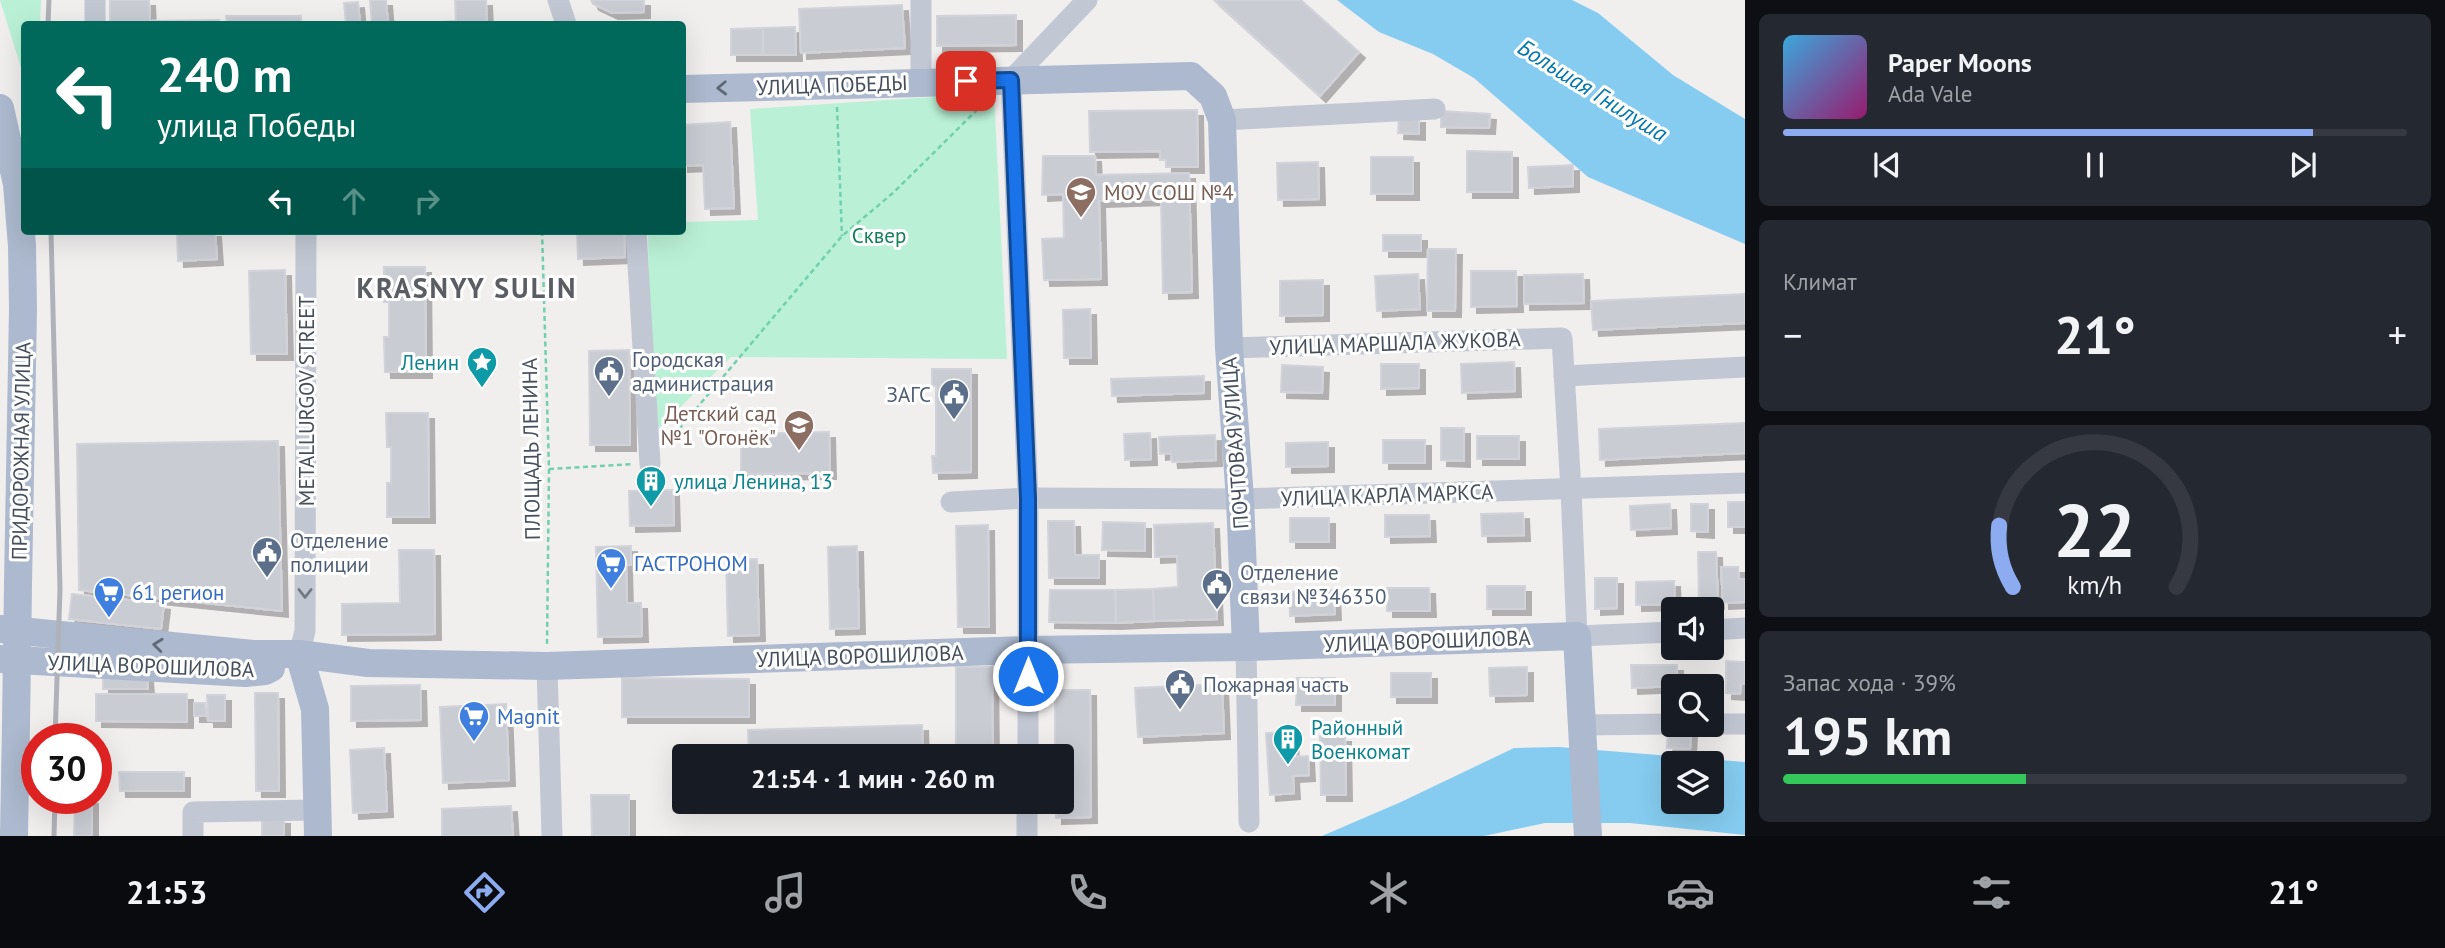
<!DOCTYPE html>
<html lang="ru">
<head>
<meta charset="utf-8">
<style>
	body { margin:0; font-family:"PT Sans",sans-serif; background:#242831; color:#f1f3f6; height:100vh; display:flex; flex-direction:column; font-size:26px; white-space:nowrap }
	* { box-sizing:border-box; margin:0 }
	p { font-size:23px; color:#9ea1a6 }
	.icon { flex:none; width:38px; height:38px; fill:none; stroke:currentColor; stroke-width:2; stroke-linecap:round; stroke-linejoin:round }
	.map { position:relative; flex:1; overflow:hidden }
	.drawer { display:flex; flex-direction:column; gap:14px; padding:14px; background:#0d0f14; width:700px }
	.drawer>* { flex:none }
	.guide { position:absolute; left:21px; top:21px; width:665px; height:214px; border-radius:7px; box-shadow:0 7px 28px #0002; background:#00695c; color:#fff; overflow:hidden }
	.fabs { position:absolute; left:1661px; top:597px; display:grid; gap:14px }
	.fabs a { display:grid; place-items:center; width:63px; height:63px; border-radius:7px; background:#171b24; box-shadow:0 7px 28px #0002; font-size:35px }
	.speed { position:absolute; left:21px; top:723px; display:flex; gap:14px; font-size:35px; font-weight:700; text-align:center }
	.speed>* { display:grid; place-content:center; width:91px; height:91px; border-radius:50%; background:#171b24; box-shadow:0 7px 28px #0002; line-height:1 }
	.speed .limit { border:10px solid #d22; background:#fff; color:#111 }
	.pin { position:absolute; display:grid; place-items:center; width:60px; height:60px; color:#fff; margin:-30px; border-radius:14px; box-shadow:0 4px 10px #0006 }
	.me { position:absolute; width:77px; margin:-38px; rotate:0deg; stroke-linejoin:round; filter:drop-shadow(0 0 5px #0008) }
	.turn { display:flex; align-items:center; gap:24px; height:147px; padding:0 21px; font-size:32px }
	.turn .icon { width:91px; height:91px; stroke-width:2.5 }
	.turn b { display:block; font-size:49px; line-height:60px }
	.lanes { display:flex; align-items:center; height:66px; padding:0 21px; background:#0003; justify-content:center; gap:35px; direction:ltr }
	.lanes .off { opacity:.35 }
	.big { font-size:52px; font-weight:600; line-height:1.1 }
	.drawer .widget { flex:1; display:flex; flex-direction:column; justify-content:center; gap:10px; min-width:0; padding:0 24px; border-radius:10px; background:#242831 }
	.drawer .dial { align-items:center; gap:0 }
	.dial svg { height:182px; overflow:visible; fill:none; stroke:#363941; stroke-width:7; stroke-linecap:round; text-anchor:middle }
	.dial text { fill:#f1f3f6; stroke:none }
	.song { display:flex; align-items:center; gap:21px }
	.cover { width:84px; height:84px; border-radius:10px; background:linear-gradient(135deg,hsl(200 70% 55%),hsl(320 70% 35%)) }
	.played { height:7px; border-radius:4px; background:linear-gradient(90deg,#8cabf0 85%,#363941 85%) }
	.keys { display:flex; justify-content:space-around; direction:ltr }
	.heat { display:flex; justify-content:space-between; align-items:center; font-size:38px; direction:ltr }
	.charge { height:10px; border-radius:5px; background:linear-gradient(90deg,#34c759 39%,#363941 0) }
	.trip { position:absolute; left:672px; top:744px; width:402px; height:70px; border-radius:7px; background:#171b24; box-shadow:0 7px 28px #0002; font-weight:600; line-height:70px; text-align:center }
	.tab-bar { display:flex; height:112px; justify-content:space-around; align-items:center; background:#090b0e; color:#9ea1a6 }
	.tab-bar .icon { width:49px; height:49px }
	.tab-bar .on { color:#8cabf0 }
	.tab-bar b { font-size:32px; color:#f1f3f6 }
	main { display:flex; flex:1; min-height:0 }
	.map>svg:first-child { display:block }
	.green { fill:#baf1d6 }
	.water { fill:#85ccf0; fill-rule:evenodd }
	.building { fill:#caccd4; stroke:#d2d3da; stroke-width:2; filter:url(#shadow) }
	.lines { fill:none; stroke-linecap:round; stroke-linejoin:round }
	.path { stroke:#71d0ad; stroke-width:2.5; stroke-dasharray:5 3.5; stroke-linecap:butt }
	.minor { stroke:#c1c8d4; stroke-width:21 }
	.major { stroke:#acb9ce; stroke-width:28 }
	.rail { stroke:#b0b2b9; stroke-width:5 }
	.major-bridge { stroke:#acb9ce; stroke-width:28 }
	.oneway { stroke:#5f6a78 }
	.oneway2 { stroke:#707986 }
	.route-casing { stroke:#114b97; stroke-width:18 }
	.route { stroke:#1a73e8; stroke-width:12 }
	.labels { text-anchor:middle; dominant-baseline:central; stroke-width:6; stroke-linejoin:round; paint-order:stroke }
	.street-label { font-size:21px; fill:#454f5c; stroke:#fff }
	.education-label { font-size:21px; fill:#785e54; stroke:#fff; text-anchor:start }
	.park-label { font-size:21px; fill:#138157; stroke:#fff }
	.service-label { font-size:21px; fill:#4e5e75; stroke:#fff; text-anchor:start }
	.culture-label { font-size:21px; fill:#0d838f; stroke:#fff; text-anchor:start }
	.shop-label { font-size:21px; fill:#366cbe; stroke:#fff; text-anchor:start }
	.water-label { font-size:23px; font-style:italic; fill:#0676af; stroke:#fff }
	.district-label { font-size:28px; font-weight:bold; letter-spacing:2px; fill:#5a5d63; stroke:#fff }
</style>
</head>
<body>
<main>
<div class="map">
<svg width="1745" height="836" viewBox="0 0 1745 836">
	<defs>
		<filter id="shadow"><feDropShadow dx="6" dy="6" stdDeviation="0" flood-color="#0004"/></filter>
	</defs>
	<rect width="100%" height="100%" fill="#f1eeee"/>
	<g class="green">
		<path d="M0 0H41L40 24H24V71H22Z"/>
		<path d="M994 93 1007 359 731 357 651 436 648 231H682L683 222 758 220 750 109Z"/>
	</g>
	<g class="water">
		<path d="M1337 0H1572L1598 13 1673 75 1745 119V244L1588 177 1474 78 1433 54 1379 32Z"/>
		<path d="M1559 747 1745 762V835L1630 823H1545L1484 836H1322L1401 802 1514 748ZM1673 763H1712V802H1673Z"/>
	</g>
	<g class="building">
		<path d="M110 0H149L150 21 219 20V24H110Z"/>
		<path d="M370 0H386L388 24 402 22 403 24H372Z"/>
		<path d="M455 0H486L487 24H440V22L456 21Z"/>
		<path d="M591 0H644V12L612 13 593 4Z"/>
		<path d="M1214 0H1301L1359 52 1320 96Z"/>
		<path d="M358 2 360 24H346L344 3Z"/>
		<path d="M902 5 905 48 801 53 799 9Z"/>
		<path d="M1016 15V45L937 46V16Z"/>
		<path d="M226 16H301V24H227Z"/>
		<path d="M795 27 796 55H763V28Z"/>
		<path d="M763 28V55H731V29Z"/>
		<path d="M1197 110 1198 167H1166V160H1160V151L1090 152 1089 111Z"/>
		<path d="M1441 111 1490 114 1489 128 1441 127Z"/>
		<path d="M1399 117H1419V134L1398 133Z"/>
		<path d="M730 122 734 208 705 209 703 165 682 166V125Z"/>
		<path d="M1467 151 1512 152V192H1467Z"/>
		<path d="M1043 156H1095L1096 175 1189 173 1192 292 1163 293 1161 199 1099 201 1101 279 1044 280 1042 239 1064 238 1063 194 1042 195Z"/>
		<rect x="1371" y="157" width="42" height="37"/>
		<path d="M1318 162 1319 199 1278 200 1277 163Z"/>
		<path d="M1573 165V186L1529 188 1528 167Z"/>
		<path d="M177 231H215L217 259 178 261Z"/>
		<path d="M577 231H624L625 257 578 259Z"/>
		<rect x="1383" y="235" width="38" height="16"/>
		<path d="M1428 249H1456L1455 311H1427Z"/>
		<path d="M384 267H425L426 372H385L384 337H389V302H384Z"/>
		<path d="M285 270 287 354H251L249 271Z"/>
		<path d="M1471 271H1516L1517 306 1471 307Z"/>
		<path d="M1418 274 1420 309 1377 311 1375 276Z"/>
		<path d="M1583 274 1584 303 1524 304V275Z"/>
		<path d="M1323 280V315L1280 316V281Z"/>
		<path d="M1745 294V323L1593 330 1591 301Z"/>
		<path d="M1090 309 1091 358H1064L1063 310Z"/>
		<path d="M629 350 630 445H590L589 351Z"/>
		<path d="M1514 362 1515 391 1462 393 1461 364Z"/>
		<path d="M1381 364H1419V388L1381 389Z"/>
		<path d="M1282 365 1323 367 1322 393 1281 392Z"/>
		<path d="M932 369H971V472L933 473 932 456H936V386H932Z"/>
		<path d="M1204 376V393L1112 396 1111 379Z"/>
		<path d="M386 413H428L429 517H387V483H391V447H387Z"/>
		<path d="M1745 423V453L1600 460 1599 429Z"/>
		<path d="M1441 428H1464V461L1441 460Z"/>
		<path d="M829 432 830 473 741 474V434Z"/>
		<path d="M1150 433 1151 459 1125 460 1124 434Z"/>
		<path d="M1215 435 1216 460 1172 462 1171 453 1160 454 1159 437Z"/>
		<rect x="1477" y="436" width="42" height="23"/>
		<rect x="1383" y="440" width="42" height="23"/>
		<path d="M278 441 282 611 79 590 77 444Z"/>
		<path d="M1328 442V466L1286 467V443Z"/>
		<path d="M673 490 674 525 630 526 629 491Z"/>
		<rect x="1728" y="502" width="17" height="25"/>
		<path d="M1670 504 1671 528 1631 530 1630 506Z"/>
		<path d="M1691 504H1708V532L1691 531Z"/>
		<path d="M1523 513 1524 535 1482 536 1481 514Z"/>
		<path d="M1385 515H1429L1430 536 1385 537Z"/>
		<rect x="1290" y="518" width="39" height="24"/>
		<path d="M1048 521H1074L1075 555H1099V578H1049Z"/>
		<path d="M1103 522 1145 523V551L1102 550Z"/>
		<path d="M1213 523 1217 619 1154 621 1153 589 1178 587 1177 556 1155 557 1154 525Z"/>
		<path d="M988 525 989 627H958L956 526Z"/>
		<path d="M631 546V565H626L627 603H641L642 636 598 637 596 547Z"/>
		<path d="M857 546 859 628 830 629 828 547Z"/>
		<path d="M399 550H434L435 634 342 635V604L400 603Z"/>
		<path d="M1698 552H1716L1718 603 1699 604Z"/>
		<path d="M757 559 759 635 728 636 726 560Z"/>
		<path d="M1721 567H1738L1739 579H1745V602L1723 603Z"/>
		<path d="M1595 578H1617V608L1595 609Z"/>
		<path d="M1674 581 1675 604 1636 605V582Z"/>
		<rect x="1487" y="586" width="38" height="23"/>
		<path d="M1387 588H1429L1430 611H1387Z"/>
		<path d="M1153 589 1154 621 1116 623 1115 590Z"/>
		<path d="M1050 590H1115L1116 623 1049 622Z"/>
		<path d="M1334 590 1335 614 1290 616 1289 592Z"/>
		<path d="M72 594 164 604 161 629 69 619Z"/>
		<path d="M1726 661 1745 662V684H1741L1740 694 1726 693Z"/>
		<path d="M1631 665H1677V686L1632 688Z"/>
		<path d="M956 667H992L993 756H956Z"/>
		<path d="M1527 667V695L1490 696 1489 668Z"/>
		<rect x="1391" y="673" width="40" height="24"/>
		<path d="M147 676 148 689H103V677Z"/>
		<path d="M622 678 749 679V717H622Z"/>
		<path d="M1297 678H1335V705H1296Z"/>
		<path d="M1222 684 1224 733 1138 737 1135 688Z"/>
		<path d="M420 685 421 720 351 721V686Z"/>
		<path d="M1055 690H1090L1091 817 1056 818V802H1062V756H1055Z"/>
		<path d="M255 693H278L279 791H256Z"/>
		<path d="M96 694H187V722L96 721Z"/>
		<path d="M207 695H225V721H208Z"/>
		<path d="M194 703H205L206 716H194Z"/>
		<path d="M506 704 509 780 443 783 440 707Z"/>
		<path d="M922 725 923 756H749L748 730Z"/>
		<path d="M1668 729 1691 730 1690 749 1667 748Z"/>
		<path d="M1292 732 1293 757 1308 756 1309 775 1293 776 1294 793 1270 795 1266 733Z"/>
		<path d="M1320 736H1345L1346 795H1321Z"/>
		<path d="M384 748 387 811 353 813 350 750Z"/>
		<path d="M119 772H184V791H120Z"/>
		<path d="M591 795H629V836H592Z"/>
		<path d="M75 798H92V836H74Z"/>
		<path d="M511 806 513 836H442V809Z"/>
		<rect x="262" y="818" width="22" height="18"/>
	</g>
	<g class="lines">
		<g class="path">
			<path d="M837 107 842 236"/>
			<path d="M542 231 549 469 547 644"/>
			<path d="M668 442 842 236 893 193 983 104"/>
			<path d="M549 469 633 464"/>
		</g>
		<g class="minor">
			<path d="M558 0 566 24"/>
			<path d="M921 0V82"/>
			<path d="M95 24V0"/>
			<path d="M1222 120 1435 109"/>
			<path d="M636 231 650 464"/>
			<path d="M1229 348 1562 338 1571 490 1577 636 1673 632"/>
			<path d="M1564 376 1745 367"/>
			<path d="M951 502 1028 498 1240 499 1745 483"/>
			<path d="M1712 630 1745 628"/>
			<path d="M1246 647 1249 822"/>
			<path d="M299 654 305 631 306 231"/>
			<path d="M547 666 552 836"/>
			<path d="M1712 724H1745"/>
			<path d="M1583 725 1673 724"/>
			<path d="M1028 756V498L1011 80 1087 0"/>
			<path d="M193 836V812L318 810"/>
			<path d="M1027 836V802"/>
		</g>
		<g class="major">
			<path d="M682 89 1191 76 1213 96 1222 120 1229 348 1240 499 1246 647"/>
			<path d="M0 108 17 184 22 246 23 309 18 584"/>
			<path d="M0 629 253 654H299L368 663 547 666 1028 650 1246 647 1577 636 1588 836"/>
			<path d="M299 654 315 709 318 836"/>
			<path d="M0 659 245 673 265 671 271 668"/>
			<path d="M14 836 16 724"/>
		</g>
		<g class="rail">
			<path d="M48 24 49 0"/>
			<path d="M51 231 60 589 55 738"/>
			<path d="M54 836 55 798"/>
		</g>
		<path class="major-bridge" d="M16 724 18 584"/>
	</g>
	<defs><path id="oneway-chevron" d="M-2-3.5L2.5 0L-2 3.5" fill="none" stroke-width="1.6" stroke-linecap="round" stroke-linejoin="round" transform="scale(1.75)"/></defs>
	<g class="oneway">
		<use href="#oneway-chevron" transform="translate(722 88) rotate(178)"/>
		<use href="#oneway-chevron" transform="translate(158 645) rotate(-174)"/>
	</g>
	<use class="oneway2" href="#oneway-chevron" transform="translate(305 593) rotate(90)"/>
	<g class="lines">
		<g class="route-casing">
			<path id="route" d="M966 81 1011 80 1028 498V676"/>
		</g>
		<use href="#route" class="route"/>
	</g>
	<defs>
		<g id="school-pin" transform="scale(1.575)"><path d="M0 17L-7.5 6A9.5 9.5 0 1 1 7.5 6Z" fill="#8d6e63" stroke="#fff"/><path d="M0-5L7-2L0 1L-7-2ZM-4 1L0 2.5L4 1V4Q0 6-4 4Z" fill="#fff"/></g>
		<g id="sight-pin" transform="scale(1.575)"><path d="M0 17L-7.5 6A9.5 9.5 0 1 1 7.5 6Z" fill="#0f9aa8" stroke="#fff"/><path d="M0-6L1.8-2.2L6-1.7L2.9 1.2L3.7 5.4L0 3.3L-3.7 5.4L-2.9 1.2L-6-1.7L-1.8-2.2Z" fill="#fff"/></g>
		<g id="civic-pin" transform="scale(1.575)"><path d="M0 17L-7.5 6A9.5 9.5 0 1 1 7.5 6Z" fill="#5c6f8a" stroke="#fff"/><path d="M-.6-6.5H3V-4.5H.6V-3L4-1V1h2V6H-6V1h2V-1L-.6-3ZM-1.2 2.5V6h2.4V2.5Z" fill="#fff"/></g>
		<g id="building-pin" transform="scale(1.575)"><path d="M0 17L-7.5 6A9.5 9.5 0 1 1 7.5 6Z" fill="#0f9aa8" stroke="#fff"/><path d="M-4-6H4V6H1V3H-1V6H-4ZM-2.5-4.3h1.7v1.8h-1.7ZM.8-4.3h1.7v1.8H.8ZM-2.5-1h1.7V.8h-1.7ZM.8-1h1.7V.8H.8Z" fill="#fff"/></g>
		<g id="supermarket-pin" transform="scale(1.575)"><path d="M0 17L-7.5 6A9.5 9.5 0 1 1 7.5 6Z" fill="#3f7fe0" stroke="#fff"/><path d="M-6-5.5h2.5l.6 2H6L4.5 2H-2.5L-4.4-4H-6ZM-1.5 3.2a1.3 1.3 0 1 0 .1 0ZM3 3.2a1.3 1.3 0 1 0 .1 0Z" fill="#fff"/></g>
	</defs>
	<g fill-rule="evenodd">
		<use href="#school-pin" x="1081" y="192"/>
		<use href="#sight-pin" x="482" y="362"/>
		<use href="#civic-pin" x="609" y="371"/>
		<use href="#civic-pin" x="954" y="394"/>
		<use href="#school-pin" x="799" y="425"/>
		<use href="#building-pin" x="651" y="481"/>
		<use href="#civic-pin" x="267" y="552"/>
		<use href="#supermarket-pin" x="611" y="563"/>
		<use href="#civic-pin" x="1217" y="584"/>
		<use href="#supermarket-pin" x="109" y="592"/>
		<use href="#civic-pin" x="1180" y="684"/>
		<use href="#supermarket-pin" x="474" y="716"/>
		<use href="#building-pin" x="1288" y="739"/>
	</g>
	<g class="labels">
		<g class="street-label">
			<text transform="translate(832 85) rotate(-2)">УЛИЦА ПОБЕДЫ</text>
			<text transform="translate(1395 343) rotate(-2)">УЛИЦА МАРШАЛА ЖУКОВА</text>
			<text transform="translate(306 401) rotate(-90)">METALLURGOV STREET</text>
			<text transform="translate(1235 443) rotate(-94)">ПОЧТОВАЯ УЛИЦА</text>
			<text transform="translate(531 449) rotate(-91)">ПЛОЩАДЬ ЛЕНИНА</text>
			<text transform="translate(21 451) rotate(-89)">ПРИДОРОЖНАЯ УЛИЦА</text>
			<text transform="translate(1387 495) rotate(-2)">УЛИЦА КАРЛА МАРКСА</text>
			<text transform="translate(1427 641) rotate(-2)">УЛИЦА ВОРОШИЛОВА</text>
			<text transform="translate(860 656) rotate(-2)">УЛИЦА ВОРОШИЛОВА</text>
			<text transform="translate(151 666) rotate(2)">УЛИЦА ВОРОШИЛОВА</text>
		</g>
		<g class="education-label">
			<text x="1104" y="192">МОУ СОШ №4</text>
			<text x="776" y="413" text-anchor="end">Детский сад<tspan x="776" dy="24">№1 "Огонёк"</tspan></text>
		</g>
		<g class="park-label">
			<text x="879" y="235">Сквер</text>
		</g>
		<g class="service-label">
			<text x="632" y="359">Городская<tspan x="632" dy="24">администрация</tspan></text>
			<text x="931" y="394" text-anchor="end">ЗАГС</text>
			<text x="290" y="540">Отделение<tspan x="290" dy="24">полиции</tspan></text>
			<text x="1240" y="572">Отделение<tspan x="1240" dy="24">связи №346350</tspan></text>
			<text x="1203" y="684">Пожарная часть</text>
		</g>
		<g class="culture-label">
			<text x="459" y="362" text-anchor="end">Ленин</text>
			<text x="674" y="481">улица Ленина, 13</text>
			<text x="1311" y="727">Районный<tspan x="1311" dy="24">Военкомат</tspan></text>
		</g>
		<g class="shop-label">
			<text x="634" y="563">ГАСТРОНОМ</text>
			<text x="132" y="592">61 регион</text>
			<text x="497" y="716">Magnit</text>
		</g>
		<g class="water-label">
			<text transform="translate(1593 90) rotate(32)">Большая Гнилуша</text>
		</g>
		<g class="district-label">
			<text x="467" y="287">KRASNYY SULIN</text>
		</g>
	</g>
</svg>
<div class="fabs">
<a><svg class="icon" aria-label="sound" viewBox="0 0 24 24"><path d="M4 9h4l5-4v14l-5-4H4zM17 9q2 3 0 6"/></svg></a>
<a><svg class="icon" aria-label="search" viewBox="0 0 24 24"><circle cx="10" cy="10" r="6"/><path d="M15 15l6 6"/></svg></a>
<a><svg class="icon" aria-label="layers" viewBox="0 0 24 24"><path d="M12 4l9 5-9 5-9-5zM3 14l9 5 9-5"/></svg></a>
</div>
<div class="speed"><div class="limit">30</div></div>
<div class="pin" style="left:966px;top:81px;background:#d93025"><svg class="icon" aria-label="arrive" viewBox="0 0 24 24"><path d="M6 21V4h12l-3 4 3 4H6"/></svg></div>
<svg class="me" style="left:1028px;top:676px" viewBox="-20 -20 40 40"><circle r="17" fill="#1a73e8" stroke="#fff" stroke-width="3"/><path d="M0-11L8 9 0 5-8 9z" fill="#fff"/></svg>
<div class="trip">21:54 · 1 мин · 260 m</div>
<div class="guide">
<div class="turn"><svg class="icon" aria-label="left" viewBox="0 0 24 24"><path d="M17 20v-9H6M10 6l-5 5 5 5"/></svg><div><b>240 m</b>улица Победы</div></div>
<div class="lanes"><svg class="icon" aria-label="left" viewBox="0 0 24 24"><path d="M17 20v-9H6M10 6l-5 5 5 5"/></svg><svg class="icon off" aria-label="ahead" viewBox="0 0 24 24"><path d="M12 20V5M6 11l6-6 6 6"/></svg><svg class="icon off" aria-label="right" viewBox="0 0 24 24"><path d="M7 20v-9h11M14 6l5 5-5 5"/></svg></div>
</div>
</div>
<section class="drawer">
<div class="widget">
<div class="song"><i class="cover"></i><div><b>Paper Moons</b><p>Ada Vale</p></div></div>
<div class="played"></div>
<div class="keys"><svg class="icon" aria-label="previous" viewBox="0 0 24 24"><path d="M18 5L8 12l10 7zM5 5v14"/></svg><svg class="icon" aria-label="pause" viewBox="0 0 24 24"><path d="M8 5v14M16 5v14"/></svg><svg class="icon" aria-label="next" viewBox="0 0 24 24"><path d="M6 5l10 7-10 7zM19 5v14"/></svg></div>
</div>
<div class="widget"><p>Климат</p>
<div class="heat"><a>−</a><b class="big">21°</b><a>+</a></div>
</div>
<div class="widget dial"><svg viewBox="0 0 100 80">
<path d="M14 69A42 42 0 1 1 86 69"/>
<path d="M14 69A42 42 0 0 1 8 42" stroke="#8cabf0"/>
<text x="50" y="56" font-size="32" font-weight="700">22</text>
<text x="50" y="72" font-size="11">km/h</text>
</svg></div>
<div class="widget"><p>Запас хода · 39%</p><b class="big">195 km</b><div class="charge"></div></div>
</section>
</main>
<nav class="tab-bar">
<b>21:53</b>
<svg class="icon on" aria-label="directions" viewBox="0 0 24 24"><path d="M12 3l9 9-9 9-9-9zM9 14v-3h6M13 9l2 2-2 2"/></svg>
<svg class="icon" aria-label="music" viewBox="0 0 24 24"><path d="M9 18V5l10-2v13"/><circle cx="6" cy="18" r="3"/><circle cx="16" cy="16" r="3"/></svg>
<svg class="icon" aria-label="phone" viewBox="0 0 24 24"><path d="M5 4h4l2 5-3 2q2 4 5 5l2-3 5 2v4C11 20 4 13 5 4z"/></svg>
<svg class="icon" aria-label="climate" viewBox="0 0 24 24"><path d="M12 3v18M4 7l16 10M4 17L20 7"/></svg>
<svg class="icon" aria-label="car" viewBox="0 0 24 24"><path d="M5 17H2v-5l4-1 3-4h7l3 4 3 1v5h-3M9 17h6M6 11h13"/><circle cx="7" cy="17" r="2"/><circle cx="17" cy="17" r="2"/></svg>
<svg class="icon" aria-label="filters" viewBox="0 0 24 24"><path d="M4 7h16M4 17h16"/><circle cx="9" cy="7" r="2"/><circle cx="15" cy="17" r="2"/></svg>
<b>21°</b>
</nav>
</body>
</html>
